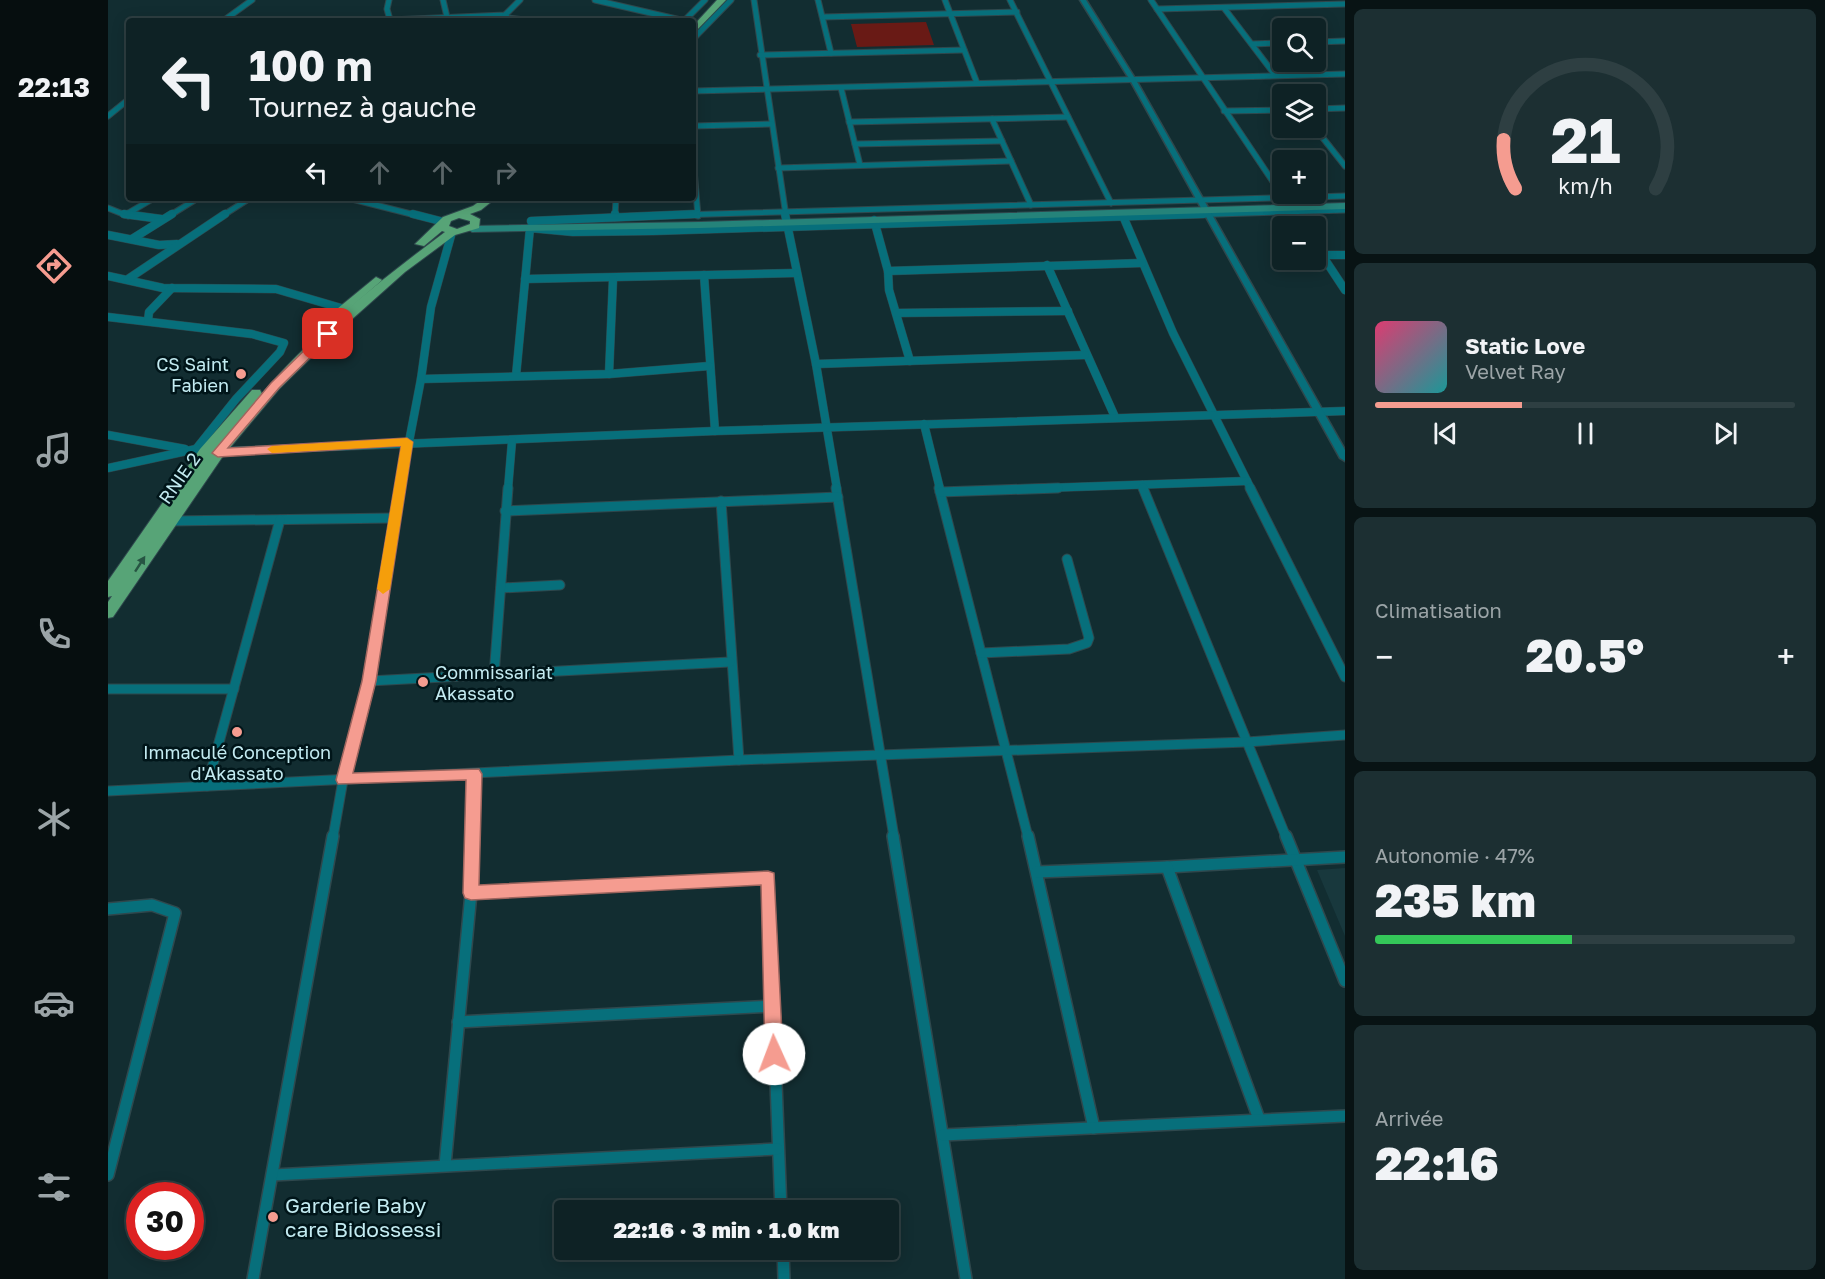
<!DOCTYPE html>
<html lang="fr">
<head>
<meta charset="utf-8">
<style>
	body { margin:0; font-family:"Golos Text",sans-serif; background:#1c2f32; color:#f1f3f6; height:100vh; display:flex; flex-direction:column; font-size:22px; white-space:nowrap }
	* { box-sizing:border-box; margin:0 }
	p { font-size:20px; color:#9ba4a7 }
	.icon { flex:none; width:33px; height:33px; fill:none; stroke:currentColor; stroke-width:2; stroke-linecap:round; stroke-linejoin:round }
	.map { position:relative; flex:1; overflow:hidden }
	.details { display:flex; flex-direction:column; gap:9px; padding:9px; background:#081314; width:480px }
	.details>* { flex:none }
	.banner { position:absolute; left:18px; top:18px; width:570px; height:183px; border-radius:6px; box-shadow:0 3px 15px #0003,0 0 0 2px #2e3f42; background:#0e2225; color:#f1f3f6; overflow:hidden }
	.tools { position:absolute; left:1164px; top:18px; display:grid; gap:12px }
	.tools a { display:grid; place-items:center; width:54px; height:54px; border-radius:6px; background:#0e2225; box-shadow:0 3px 15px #0003,0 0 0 2px #2e3f42; font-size:30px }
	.speed { position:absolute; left:18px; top:1182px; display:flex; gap:12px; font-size:30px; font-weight:700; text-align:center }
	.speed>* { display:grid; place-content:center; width:78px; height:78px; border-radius:50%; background:#0e2225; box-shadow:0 3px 15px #0003,0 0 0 2px #2e3f42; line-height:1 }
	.speed .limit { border:9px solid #d22; background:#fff; color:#111 }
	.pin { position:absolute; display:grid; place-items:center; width:51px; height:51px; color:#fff; margin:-26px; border-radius:12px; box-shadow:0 3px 9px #0006 }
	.me { position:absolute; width:66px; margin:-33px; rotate:358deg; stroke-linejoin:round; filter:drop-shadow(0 0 4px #0008) }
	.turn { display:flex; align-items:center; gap:21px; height:126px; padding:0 24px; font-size:27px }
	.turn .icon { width:78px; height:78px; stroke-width:2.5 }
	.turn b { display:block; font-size:42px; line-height:51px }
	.lanes { display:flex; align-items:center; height:57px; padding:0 24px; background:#0003; justify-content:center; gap:30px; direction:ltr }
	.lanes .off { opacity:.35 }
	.big { font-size:45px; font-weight:800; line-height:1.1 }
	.details .card { flex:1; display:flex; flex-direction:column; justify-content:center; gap:9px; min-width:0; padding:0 21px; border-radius:9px; background:#1c2f32 }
	.details .dial { align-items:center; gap:0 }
	.dial svg { height:156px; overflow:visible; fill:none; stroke:#2e3f42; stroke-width:7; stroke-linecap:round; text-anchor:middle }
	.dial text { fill:#f1f3f6; stroke:none }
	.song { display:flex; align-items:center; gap:18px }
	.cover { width:72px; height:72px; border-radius:9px; background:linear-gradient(135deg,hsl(340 70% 55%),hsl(180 70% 35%)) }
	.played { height:6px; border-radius:3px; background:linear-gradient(90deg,#f59c90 35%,#2e3f42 35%) }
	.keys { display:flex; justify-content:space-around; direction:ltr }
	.heat { display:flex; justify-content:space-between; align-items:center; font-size:33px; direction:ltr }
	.charge { height:9px; border-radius:4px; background:linear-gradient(90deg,#34c759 47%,#2e3f42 0) }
	.trip { position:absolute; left:446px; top:1200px; width:345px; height:60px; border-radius:6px; background:#0e2225; box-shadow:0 3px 15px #0003,0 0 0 2px #2e3f42; font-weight:800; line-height:60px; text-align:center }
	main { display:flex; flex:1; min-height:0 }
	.tabs { display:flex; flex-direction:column; width:108px; justify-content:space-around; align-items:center; background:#060e0f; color:#9ba4a7 }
	.tabs .icon { width:42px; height:42px }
	.tabs .on { color:#f59c90 }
	.tabs b { font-size:27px; color:#f1f3f6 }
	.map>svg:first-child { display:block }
	.built { fill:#18383d }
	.green { fill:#691a15 }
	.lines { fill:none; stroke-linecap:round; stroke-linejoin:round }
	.minor-far3-casing { stroke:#2f484d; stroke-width:7 }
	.minor-far2-casing { stroke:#2f484d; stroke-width:9 }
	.minor-far1-casing { stroke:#2f484d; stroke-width:11 }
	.minor-casing { stroke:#2f484d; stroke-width:14 }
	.tertiary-casing { stroke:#2f484d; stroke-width:3 }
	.secondary-casing { stroke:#2f484d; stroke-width:2 }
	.trunk-casing { stroke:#2f484d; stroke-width:2 }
	.minor-far3 { stroke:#076f7b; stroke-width:5 }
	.minor-far2 { stroke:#076f7b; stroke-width:8 }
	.minor-far1 { stroke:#076f7b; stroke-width:9 }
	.minor { stroke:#076f7b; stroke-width:11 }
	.tertiary { fill:#076f7b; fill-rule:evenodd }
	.secondary { fill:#25837a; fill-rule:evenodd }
	.trunk { fill:#57a477; fill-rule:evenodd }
	.oneway { fill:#275543 }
	.route { fill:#f59c90; stroke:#9f655e; stroke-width:1.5 }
	.slow { fill:#f59e0b }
	.poi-dot { fill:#f59c90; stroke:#001519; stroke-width:2 }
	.labels { text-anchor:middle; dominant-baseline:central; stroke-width:5; stroke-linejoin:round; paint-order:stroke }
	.poi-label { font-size:18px; fill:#c3ebf1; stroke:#001519; text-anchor:end }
	.street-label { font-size:18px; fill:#c3ebf1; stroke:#001519 }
	.near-poi-label { font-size:21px; fill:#c3ebf1; stroke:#001519; text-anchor:start }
</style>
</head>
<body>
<main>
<nav class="tabs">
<b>22:13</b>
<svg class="icon on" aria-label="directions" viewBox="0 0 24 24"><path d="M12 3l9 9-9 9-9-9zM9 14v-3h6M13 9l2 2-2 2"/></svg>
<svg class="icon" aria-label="music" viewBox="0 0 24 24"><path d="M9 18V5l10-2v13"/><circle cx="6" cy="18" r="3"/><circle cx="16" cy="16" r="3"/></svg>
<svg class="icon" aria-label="phone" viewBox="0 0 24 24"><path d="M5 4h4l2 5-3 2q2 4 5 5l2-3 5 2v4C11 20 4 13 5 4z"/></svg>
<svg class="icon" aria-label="climate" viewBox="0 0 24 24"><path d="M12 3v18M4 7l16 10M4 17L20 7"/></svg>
<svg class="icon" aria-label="car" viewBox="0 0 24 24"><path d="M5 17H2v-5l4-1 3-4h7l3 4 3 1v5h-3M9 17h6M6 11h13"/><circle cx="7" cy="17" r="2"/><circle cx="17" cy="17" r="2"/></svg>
<svg class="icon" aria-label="filters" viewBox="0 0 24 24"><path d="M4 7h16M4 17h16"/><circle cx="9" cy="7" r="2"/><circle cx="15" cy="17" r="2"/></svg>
</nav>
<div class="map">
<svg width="1237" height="1279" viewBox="0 0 1237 1279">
	<rect width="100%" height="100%" fill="#122d31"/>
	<path class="built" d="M1237 868V936L1209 870Z"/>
	<path class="green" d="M818 22 826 45 749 47 743 24Z"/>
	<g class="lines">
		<g class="minor-far3-casing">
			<g id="minor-far3">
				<path d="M281 0 279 9 282 20 397 15 412 0"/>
				<path d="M335 0 339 17"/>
				<path d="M487 0 577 21"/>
				<path d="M646 0 678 216"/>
				<path d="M710 0 723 53"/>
				<path d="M837 0 869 83"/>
				<path d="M902 0 1003 203"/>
				<path d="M1043 0 1178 201"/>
				<path d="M1116 8 1167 75"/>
				<path d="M1049 9 1237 4"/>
				<path d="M397 15 400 18 425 21"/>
				<path d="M715 17 909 12"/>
				<path d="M115 21 144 0"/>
				<path d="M576 21 597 0"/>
				<path d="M585 39 623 0"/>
				<path d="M1208 42 1237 41"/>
				<path d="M1144 44 1174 43"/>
				<path d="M652 55 856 50"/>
				<path d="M733 88 752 165"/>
				<path d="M585 91 1237 74"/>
				<path d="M1208 109 1237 108"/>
				<path d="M1116 111 1174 110"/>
				<path d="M0 116 21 99"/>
				<path d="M884 119 923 205"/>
				<path d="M741 122 960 117"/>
				<path d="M585 126 663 124"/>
				<path d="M1207 128 1237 166"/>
				<path d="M747 144 894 141"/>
				<path d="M585 158 590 216"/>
				<path d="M670 168 903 161"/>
				<path d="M240 198 311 216"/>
				<path d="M0 208 20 216"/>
				<path d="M1185 211 1188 216"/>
				<path d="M17 215 46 198"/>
				<path d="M61 216 90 198"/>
				<path d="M114 216 142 198"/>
				<path d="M507 216 508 198"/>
				<path d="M535 216 1237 196"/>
				<path d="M1047 216 1237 210"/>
			</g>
		</g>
		<g class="minor-far2-casing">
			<g id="minor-far2">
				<path d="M16 214 53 219"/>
				<path d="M305 214 336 222"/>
				<path d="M677 214 708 364 729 489"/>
				<path d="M1187 214 1195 226"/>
				<path d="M1015 216 1065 333 1143 489"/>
				<path d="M507 217V214"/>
				<path d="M766 220 780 271 781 290 802 361"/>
				<path d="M423 221 588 214"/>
				<path d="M0 235 51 245 69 244"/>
				<path d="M24 239 64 214"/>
				<path d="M1208 246 1237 290"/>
				<path d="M1213 255H1237"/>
				<path d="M939 265 1007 417"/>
				<path d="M780 271 1034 263"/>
				<path d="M596 275 607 431"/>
				<path d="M0 276 55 288 168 289 233 308"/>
				<path d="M20 279 117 214"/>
				<path d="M417 279 688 273"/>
				<path d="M788 313 960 311"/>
				<path d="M0 317 144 334 176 343 172 352 128 399 88 449 97 452 607 431 1237 411"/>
				<path d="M40 321 41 312 64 288"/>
				<path d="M708 364 977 355"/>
				<path d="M501 374 505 279"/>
				<path d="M408 376 422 228 465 232 545 231 1096 214"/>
				<path d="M313 379 501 374 601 366"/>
				<path d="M816 424 832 489"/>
				<path d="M0 435 77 449"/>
				<path d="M0 468 88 449"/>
				<path d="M1034 485 1036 489"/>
				<path d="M292 489 313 379 323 307 344 232"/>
				<path d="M400 489 404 441"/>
				<path d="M908 489 1139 481"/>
			</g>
		</g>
		<g class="minor-far1-casing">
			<g id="minor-far1">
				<path d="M728 488 786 837"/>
				<path d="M831 488 920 837"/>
				<path d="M1035 488 1178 837"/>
				<path d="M1142 488 1237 677"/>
				<path d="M832 492 950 488"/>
				<path d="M613 501 631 760"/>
				<path d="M397 511 730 497"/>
				<path d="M63 521 286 518"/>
				<path d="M393 588 452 585"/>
				<path d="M873 653 961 649 979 643 981 638 959 559"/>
				<path d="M386 676 400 488"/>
				<path d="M261 681 622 662"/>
				<path d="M0 689H126"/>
				<path d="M99 786 172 520"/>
				<path d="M0 791 631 760 1139 742 1237 735"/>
				<path d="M225 837 235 780 261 681 292 488"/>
				<path d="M364 837 366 774"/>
			</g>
		</g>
		<g class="minor-casing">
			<g id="minor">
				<path d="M785 836 858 1279"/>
				<path d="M920 836 986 1128"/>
				<path d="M1178 836 1237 981"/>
				<path d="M1059 867 1237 857"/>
				<path d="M929 872 1059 867 1151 1119"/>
				<path d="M363 893 660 878 673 1210"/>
				<path d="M0 909 44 905 67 913 0 1175"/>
				<path d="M350 1022 665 1006"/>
				<path d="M835 1135 1237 1116"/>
				<path d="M337 1165 363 893 364 836"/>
				<path d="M165 1175 669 1149"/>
				<path d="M675 1250 676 1279"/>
				<path d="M145 1279 225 836"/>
			</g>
		</g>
		<g class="tertiary-casing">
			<path id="tertiary" d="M972 0H978L1028 80 1237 450V461L1232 458 1022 80Z"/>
		</g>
		<g class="secondary-casing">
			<path id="secondary" d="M1237 203V209L592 228 364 232 360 229 364 226 592 222Z"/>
		</g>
		<g class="trunk-casing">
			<g id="trunk">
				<path d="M609 0H618L585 34V26Z"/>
				<path d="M376 198H388L373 210 362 214 372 219 371 228 347 235 297 272 224 337 171 389 115 456 5 617 0 618V602L4 596 0 597V581L92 449 144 390H152L154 394C206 332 273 280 337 232L334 231 316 246 307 244 335 217 365 206ZM351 218 362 221V224L349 229 341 226 343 221Z"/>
				<path d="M268 277 274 280 272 282 215 331H207V327Z"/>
			</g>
		</g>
		<use href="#minor-far3" class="minor-far3"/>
		<use href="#minor-far2" class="minor-far2"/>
		<use href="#minor-far1" class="minor-far1"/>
		<use href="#minor" class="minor"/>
		<use href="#tertiary" class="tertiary"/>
		<use href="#secondary" class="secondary"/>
		<use href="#trunk" class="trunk"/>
	</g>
	<defs><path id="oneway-solid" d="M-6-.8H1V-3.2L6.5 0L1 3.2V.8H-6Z" transform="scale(1.5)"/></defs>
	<use class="oneway" href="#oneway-solid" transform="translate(32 564) rotate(-57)"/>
	<path class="route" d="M216 331 226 334 171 388 120 448 299 438 305 442 268 681 245 773 371 769 374 774 371 885 660 871 666 873 675 1054 673 1060 666 1062 660 1060 657 1054 653 885 363 900 357 898 355 893 358 780 230 784 228 780 254 681 293 446 110 457 104 453 163 383Z"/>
	<path class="slow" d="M299 438 305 442 282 589 275 594 269 589 293 446 164 453 159 449 164 446Z"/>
	<g class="poi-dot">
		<circle cx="133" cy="374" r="6"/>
		<circle cx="315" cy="682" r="6"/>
		<circle cx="129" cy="732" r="6"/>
		<circle cx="165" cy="1217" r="6"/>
	</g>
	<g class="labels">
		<g class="poi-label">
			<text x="121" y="364">CS Saint<tspan x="121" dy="21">Fabien</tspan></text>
			<text x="327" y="672" text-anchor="start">Commissariat<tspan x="327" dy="21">Akassato</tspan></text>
			<text x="129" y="752" text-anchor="middle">Immaculé Conception<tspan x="129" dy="21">d'Akassato</tspan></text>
		</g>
		<g class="street-label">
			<text transform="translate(71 478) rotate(-55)">RNIE 2</text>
		</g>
		<g class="near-poi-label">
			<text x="177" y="1205">Garderie Baby<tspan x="177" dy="24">care Bidossessi</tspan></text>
		</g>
	</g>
</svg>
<div class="tools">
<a><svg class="icon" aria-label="search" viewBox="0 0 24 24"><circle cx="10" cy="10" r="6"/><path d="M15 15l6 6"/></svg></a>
<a><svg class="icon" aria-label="layers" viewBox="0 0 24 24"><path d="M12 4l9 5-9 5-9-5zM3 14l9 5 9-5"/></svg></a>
<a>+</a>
<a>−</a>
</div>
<div class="speed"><div class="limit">30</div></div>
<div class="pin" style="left:220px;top:334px;background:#d93025"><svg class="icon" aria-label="arrive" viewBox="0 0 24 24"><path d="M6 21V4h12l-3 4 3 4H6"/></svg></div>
<svg class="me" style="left:666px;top:1054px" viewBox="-20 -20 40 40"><circle r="19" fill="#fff"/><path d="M0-13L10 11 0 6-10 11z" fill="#f59c90"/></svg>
<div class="trip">22:16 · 3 min · 1.0 km</div>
<div class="banner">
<div class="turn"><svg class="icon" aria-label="left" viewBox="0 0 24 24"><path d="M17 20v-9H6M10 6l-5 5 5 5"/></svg><div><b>100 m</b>Tournez à gauche</div></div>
<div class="lanes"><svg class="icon" aria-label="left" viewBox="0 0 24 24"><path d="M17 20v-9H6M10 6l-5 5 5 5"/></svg><svg class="icon off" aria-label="ahead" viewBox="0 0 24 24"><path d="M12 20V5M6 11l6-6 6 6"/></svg><svg class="icon off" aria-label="ahead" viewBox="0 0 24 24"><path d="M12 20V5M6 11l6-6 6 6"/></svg><svg class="icon off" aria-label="right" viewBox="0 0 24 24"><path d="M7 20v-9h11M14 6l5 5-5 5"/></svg></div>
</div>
</div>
<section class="details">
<div class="card dial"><svg viewBox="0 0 100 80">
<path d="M14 69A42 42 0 1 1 86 69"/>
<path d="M14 69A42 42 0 0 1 8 44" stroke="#f59c90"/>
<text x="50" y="56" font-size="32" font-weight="700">21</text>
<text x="50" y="72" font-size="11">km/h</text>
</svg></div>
<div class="card">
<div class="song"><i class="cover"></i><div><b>Static Love</b><p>Velvet Ray</p></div></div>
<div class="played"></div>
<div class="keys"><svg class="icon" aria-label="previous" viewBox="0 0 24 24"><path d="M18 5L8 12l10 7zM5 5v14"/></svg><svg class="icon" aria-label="pause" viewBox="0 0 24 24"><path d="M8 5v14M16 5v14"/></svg><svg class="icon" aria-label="next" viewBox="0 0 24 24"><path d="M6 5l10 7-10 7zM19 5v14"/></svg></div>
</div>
<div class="card"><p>Climatisation</p>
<div class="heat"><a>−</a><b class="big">20.5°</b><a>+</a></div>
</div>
<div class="card"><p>Autonomie · 47%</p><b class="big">235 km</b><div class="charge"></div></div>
<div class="card"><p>Arrivée</p><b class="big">22:16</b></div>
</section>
</main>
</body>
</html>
